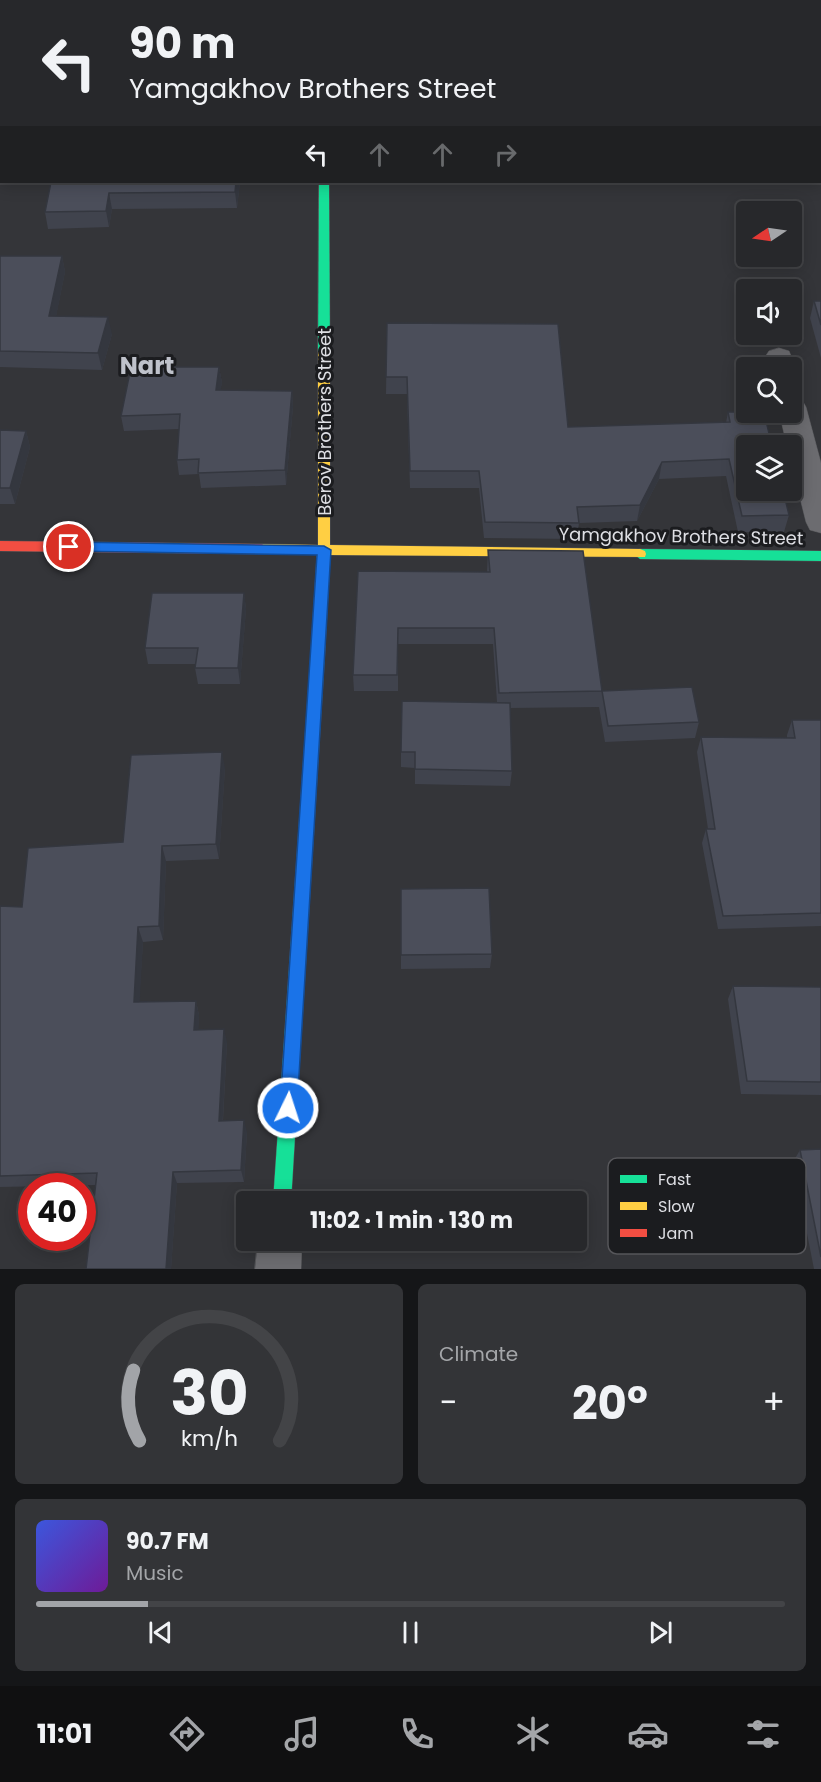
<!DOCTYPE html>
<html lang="en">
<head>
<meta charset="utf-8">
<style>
	body { margin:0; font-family:Poppins,sans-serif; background:#333437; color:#f1f3f6; height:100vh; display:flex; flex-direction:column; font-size:22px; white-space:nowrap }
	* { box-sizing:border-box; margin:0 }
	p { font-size:20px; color:#a4a6a9 }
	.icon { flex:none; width:33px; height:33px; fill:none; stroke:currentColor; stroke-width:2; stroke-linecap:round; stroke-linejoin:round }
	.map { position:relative; height:1269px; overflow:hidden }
	.panel { display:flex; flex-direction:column; gap:15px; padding:15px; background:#151618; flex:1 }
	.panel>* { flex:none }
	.banner { position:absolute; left:0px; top:0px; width:822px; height:183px; box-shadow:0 3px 15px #0003,0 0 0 2px #434447; background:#27282b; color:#f1f3f6; overflow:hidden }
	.needle { width:39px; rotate:257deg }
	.fabs { position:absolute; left:736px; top:201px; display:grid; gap:12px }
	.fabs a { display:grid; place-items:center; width:66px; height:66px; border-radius:6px; background:#27282b; box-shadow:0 3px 15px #0003,0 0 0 2px #434447; font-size:30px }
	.speed { position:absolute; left:18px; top:1173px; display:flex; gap:12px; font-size:30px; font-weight:700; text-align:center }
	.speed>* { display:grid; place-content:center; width:78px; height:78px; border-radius:50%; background:#27282b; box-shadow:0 3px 15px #0003,0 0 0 2px #434447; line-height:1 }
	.speed .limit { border:9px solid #d22; background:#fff; color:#111 }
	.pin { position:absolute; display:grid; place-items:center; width:51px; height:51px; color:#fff; margin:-26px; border:3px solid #fff; border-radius:50%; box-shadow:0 2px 6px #0007 }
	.me { position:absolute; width:66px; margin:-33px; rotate:4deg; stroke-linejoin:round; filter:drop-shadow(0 0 4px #0008) }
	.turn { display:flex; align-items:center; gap:21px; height:126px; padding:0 30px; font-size:27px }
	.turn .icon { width:78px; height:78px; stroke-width:2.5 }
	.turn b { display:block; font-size:42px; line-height:51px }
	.lanes { display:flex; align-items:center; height:57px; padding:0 30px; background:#0003; justify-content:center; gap:30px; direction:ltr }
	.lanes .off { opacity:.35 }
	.big { font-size:45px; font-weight:700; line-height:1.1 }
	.panel .widget { flex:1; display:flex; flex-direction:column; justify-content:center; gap:9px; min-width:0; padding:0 21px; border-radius:9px; background:#333437 }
	.panel .dial { align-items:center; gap:0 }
	.dial svg { height:156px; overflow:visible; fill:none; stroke:#434447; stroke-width:7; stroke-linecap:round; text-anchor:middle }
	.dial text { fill:#f1f3f6; stroke:none }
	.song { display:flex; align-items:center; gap:18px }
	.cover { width:72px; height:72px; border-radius:9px; background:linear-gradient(135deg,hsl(230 70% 55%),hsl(280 70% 35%)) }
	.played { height:6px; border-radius:3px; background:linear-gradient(90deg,#a2a4a8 15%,#434447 15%) }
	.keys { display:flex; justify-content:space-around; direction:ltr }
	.heat { display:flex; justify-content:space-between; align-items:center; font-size:33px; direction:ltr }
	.panel .tiles { flex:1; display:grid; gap:15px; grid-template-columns:1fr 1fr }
	.widget:last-child { grid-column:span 2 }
	.trip { position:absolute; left:236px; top:1191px; width:351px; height:60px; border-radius:6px; background:#27282b; box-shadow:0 3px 15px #0003,0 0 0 2px #434447; font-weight:700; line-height:60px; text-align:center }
	.dock { display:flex; height:96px; justify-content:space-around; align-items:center; background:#101011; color:#a4a6a9 }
	.dock .icon { width:42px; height:42px }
	.dock .on { color:#a2a4a8 }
	.dock b { font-size:27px; color:#f1f3f6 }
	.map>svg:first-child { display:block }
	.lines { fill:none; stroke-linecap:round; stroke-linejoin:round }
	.street-casing { stroke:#535457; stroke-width:1 }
	.fast-casing { stroke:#535457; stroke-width:1 }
	.slow-casing { stroke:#535457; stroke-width:1 }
	.jam-casing { stroke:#535457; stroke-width:1 }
	.street { fill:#6c6c70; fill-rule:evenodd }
	.fast { fill:#16e098; fill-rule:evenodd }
	.slow { fill:#ffcf43; fill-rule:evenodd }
	.jam { fill:#f24e42; fill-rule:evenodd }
	.wall { fill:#40434d }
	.shaded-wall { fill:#34373f }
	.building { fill:#4b4e5a; stroke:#34373f; stroke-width:1.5 }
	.route { fill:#1a73e8; stroke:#114b97; stroke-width:1.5 }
	.labels { text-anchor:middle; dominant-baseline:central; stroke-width:6; stroke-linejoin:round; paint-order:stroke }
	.street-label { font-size:18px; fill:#dedfe4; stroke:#1b1c1f }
	.district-label { font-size:24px; font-weight:bold; fill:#bfc2cb; stroke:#1b1c1f }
	.key { fill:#1b1c1f; stroke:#56565a; stroke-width:1.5 }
	.key-label { font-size:16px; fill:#dedfe4 }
</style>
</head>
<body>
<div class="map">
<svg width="821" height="1269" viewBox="0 0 821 1269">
	<rect width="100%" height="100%" fill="#343539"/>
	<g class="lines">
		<g class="street-casing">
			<g id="street">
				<rect x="314" y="0" width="20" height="2"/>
				<path d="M779 348 789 351 796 368 792 374V368H768L765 357 769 351Z"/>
				<path d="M792 397 802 400 806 407 821 463V533L810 530 806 522 792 466V446H787L779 412H792Z"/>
				<path d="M258 1240H302L301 1269H255Z"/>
			</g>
		</g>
		<g class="fast-casing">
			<g id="fast">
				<path d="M319 182H329L330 352 324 356 318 352Z"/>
				<path d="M640 549 821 551V561L640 559 634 554Z"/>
				<path d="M318 645 323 646 325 650 291 1202H273L311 650 313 646Z"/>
			</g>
		</g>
		<g class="slow-casing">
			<path id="slow" d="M324 348 330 352V545L640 549 645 551 646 554 645 557 330 555 325 650 323 654H313L311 650 317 554H262L256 549 262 544 318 545V352Z"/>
		</g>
		<g class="jam-casing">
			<path id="jam" d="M0 541 262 544 268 549 262 554 0 551Z"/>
		</g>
		<use href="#street" class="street"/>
		<use href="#fast" class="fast"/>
		<use href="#slow" class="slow"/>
		<use href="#jam" class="jam"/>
	</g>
	<g class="wall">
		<path d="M51 182H240L237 208 112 209 109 227 48 229 45 212Z"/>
		<path d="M0 256H62L65 272 56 316 112 334 102 370 0 367Z"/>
		<path d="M814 301H821V358L810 318Z"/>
		<path d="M387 323 568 427 726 423 728 412 789 515 784 532H738L726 476 659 479 637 521 579 523 577 539 484 538 479 488H410L407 394H386Z"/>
		<path d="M219 367 222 383 220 390 292 391 293 407 286 485 201 488 199 474 179 475 177 460 179 429 124 431 121 416Z"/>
		<path d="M0 430 26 431 30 447 15 504H0Z"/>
		<path d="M488 550 602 691 699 722 695 738 605 742 599 707 510 708 512 771 510 786 415 784V768L401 767V752L497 702 493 644H398V691H354L353 675 358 571 487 572Z"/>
		<path d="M244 593 246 609 240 684H198L195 668 196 664H148L145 648Z"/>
		<path d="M792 720H821V926L718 929 702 843 706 829H708L697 752 701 737 787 738V735Z"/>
		<path d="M225 768 219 859 166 861 163 940 143 942 139 1002 196 1001 199 1015 198 1030 227 1042 223 1120 247 1132 244 1182 177 1183 171 1269H86L96 1185 0 1187V906L22 907 123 842Z"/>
		<path d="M401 889 492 954 490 968 401 969Z"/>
		<path d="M733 986 821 987V1095L741 1094 728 999Z"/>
		<path d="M821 1149V1269H814L793 1162 800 1150Z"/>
	</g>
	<g class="shaded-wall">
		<path d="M236 182H240L237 208 235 192Z"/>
		<path d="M109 193 112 209 109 227 106 211Z"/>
		<path d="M62 256 65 272 53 332 49 316Z"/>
		<path d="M108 317 112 334 102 370 98 353Z"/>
		<path d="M219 367 222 383 218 406 216 390Z"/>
		<path d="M292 391 293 407 286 485 285 470Z"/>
		<path d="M26 431 30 447 15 504 10 488Z"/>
		<path d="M662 462 659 479 637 521 640 505Z"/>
		<path d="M244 593 246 609 240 684 238 668Z"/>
		<path d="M222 752 225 768 219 859 216 844Z"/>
		<path d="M162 846 166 861 163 940 159 926Z"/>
		<path d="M138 927 143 942 139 1015 134 1002Z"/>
		<path d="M196 1001 199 1015 198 1043 194 1030Z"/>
		<path d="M224 1029 227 1042 222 1133 219 1121Z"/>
		<path d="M244 1120 247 1132 244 1182 241 1170Z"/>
		<path d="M173 1172 177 1183 171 1269H166Z"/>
	</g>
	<g class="building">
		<rect x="77" y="0" width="200" height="2"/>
		<rect x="400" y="0" width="74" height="2"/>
		<path d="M51 182H236L235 192 109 193 106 211 45 212Z"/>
		<path d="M0 256H62L49 316 108 317 98 353 0 351Z"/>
		<path d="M814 301H821V325Z"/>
		<path d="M387 323 558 324 568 427 730 422 728 412H764L772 446H747V490H783L789 515 742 516 729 459 662 462 640 505 577 507 579 523 485 522 479 471H410L407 377H386Z"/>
		<path d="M131 367H219L216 390 292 391 285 470 198 473 199 459 177 460 180 414 121 416Z"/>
		<path d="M0 430 26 431 10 488H0Z"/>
		<path d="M488 550 583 551 602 691 499 693 494 628H398L397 675H353L358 571 490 572Z"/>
		<path d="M152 593H244L238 668H195L198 648H145Z"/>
		<path d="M692 687 699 722 608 726 602 691Z"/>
		<path d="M402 701 510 703 512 771 415 769V752H401Z"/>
		<path d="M792 720H821V913L723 916 706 829H715L701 737 795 738Z"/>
		<path d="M222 752 216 844 162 846 159 926 138 927 134 1002 196 1001 194 1030 224 1029 219 1121 244 1120 241 1170 173 1172 166 1269H86L97 1173 0 1176V906L22 907 28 848 123 842 131 755Z"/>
		<path d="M489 888 492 954 401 955V889Z"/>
		<path d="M733 986 821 987V1082L747 1081Z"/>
		<path d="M821 1149V1257L800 1150Z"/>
	</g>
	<path class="route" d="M69 542 324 546 331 550 297 1108 294 1115 288 1117 282 1115 280 1108 317 555 69 551 63 547Z"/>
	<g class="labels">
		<g class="street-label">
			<text transform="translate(324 422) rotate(-90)">Berov Brothers Street</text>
			<text transform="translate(681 536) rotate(1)">Yamgakhov Brothers Street</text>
		</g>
		<g class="district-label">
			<text x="147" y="365">Nart</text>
		</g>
	</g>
	<rect x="608" y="1158" width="198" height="96" rx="9" class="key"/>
	<rect x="620" y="1175" width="27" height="8" fill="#16e098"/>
	<rect x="620" y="1202" width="27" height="8" fill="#ffcf43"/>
	<rect x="620" y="1229" width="27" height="8" fill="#f24e42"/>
	<g class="key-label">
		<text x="658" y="1185">Fast</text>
		<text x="658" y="1212">Slow</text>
		<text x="658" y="1239">Jam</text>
	</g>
</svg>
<div class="fabs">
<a><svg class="needle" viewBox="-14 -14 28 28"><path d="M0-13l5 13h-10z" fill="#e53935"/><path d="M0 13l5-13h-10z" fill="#a4a6a9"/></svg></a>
<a><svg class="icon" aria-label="sound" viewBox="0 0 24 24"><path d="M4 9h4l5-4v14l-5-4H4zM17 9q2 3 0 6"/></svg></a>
<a><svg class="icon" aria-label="search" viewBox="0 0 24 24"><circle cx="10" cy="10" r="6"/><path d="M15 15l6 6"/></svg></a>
<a><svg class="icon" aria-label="layers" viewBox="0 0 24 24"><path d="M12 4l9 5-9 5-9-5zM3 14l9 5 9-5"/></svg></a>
</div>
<div class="speed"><div class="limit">40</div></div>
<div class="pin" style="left:69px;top:547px;background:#d93025"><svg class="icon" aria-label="arrive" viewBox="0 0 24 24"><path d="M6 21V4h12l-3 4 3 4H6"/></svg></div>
<svg class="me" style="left:288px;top:1108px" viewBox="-20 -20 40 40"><circle r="17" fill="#1a73e8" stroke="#fff" stroke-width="3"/><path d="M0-11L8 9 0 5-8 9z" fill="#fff"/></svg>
<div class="trip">11:02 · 1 min · 130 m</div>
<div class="banner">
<div class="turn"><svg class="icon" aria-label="left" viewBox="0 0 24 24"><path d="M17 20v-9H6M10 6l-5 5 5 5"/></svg><div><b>90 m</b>Yamgakhov Brothers Street</div></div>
<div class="lanes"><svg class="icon" aria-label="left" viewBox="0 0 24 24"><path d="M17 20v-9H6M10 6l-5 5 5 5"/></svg><svg class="icon off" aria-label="ahead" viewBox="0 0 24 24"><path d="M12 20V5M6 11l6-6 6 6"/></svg><svg class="icon off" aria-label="ahead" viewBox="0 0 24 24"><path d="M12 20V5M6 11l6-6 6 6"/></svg><svg class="icon off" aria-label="right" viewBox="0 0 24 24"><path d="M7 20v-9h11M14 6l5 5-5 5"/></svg></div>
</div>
</div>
<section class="panel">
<div class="tiles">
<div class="widget dial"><svg viewBox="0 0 100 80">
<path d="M14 69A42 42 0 1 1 86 69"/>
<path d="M14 69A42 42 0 0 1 11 33" stroke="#a2a4a8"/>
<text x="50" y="56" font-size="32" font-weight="700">30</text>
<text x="50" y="72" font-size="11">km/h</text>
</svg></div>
<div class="widget"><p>Climate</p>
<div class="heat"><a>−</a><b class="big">20°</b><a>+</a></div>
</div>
<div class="widget">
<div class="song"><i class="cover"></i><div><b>90.7 FM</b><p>Music</p></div></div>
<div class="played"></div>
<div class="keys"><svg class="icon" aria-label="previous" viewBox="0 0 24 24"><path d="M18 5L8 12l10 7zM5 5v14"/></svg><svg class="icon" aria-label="pause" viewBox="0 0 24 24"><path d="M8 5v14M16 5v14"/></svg><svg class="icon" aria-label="next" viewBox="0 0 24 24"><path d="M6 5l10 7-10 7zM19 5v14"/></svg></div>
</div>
</div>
</section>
<nav class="dock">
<b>11:01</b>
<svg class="icon on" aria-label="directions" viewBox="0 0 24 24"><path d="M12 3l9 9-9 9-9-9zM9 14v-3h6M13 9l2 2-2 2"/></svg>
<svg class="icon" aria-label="music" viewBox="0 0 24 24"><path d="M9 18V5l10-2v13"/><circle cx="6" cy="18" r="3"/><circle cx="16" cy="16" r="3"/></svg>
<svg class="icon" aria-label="phone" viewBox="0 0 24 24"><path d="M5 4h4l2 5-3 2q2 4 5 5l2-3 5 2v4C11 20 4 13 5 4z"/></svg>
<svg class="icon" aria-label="climate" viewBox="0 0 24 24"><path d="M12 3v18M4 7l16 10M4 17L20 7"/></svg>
<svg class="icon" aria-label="car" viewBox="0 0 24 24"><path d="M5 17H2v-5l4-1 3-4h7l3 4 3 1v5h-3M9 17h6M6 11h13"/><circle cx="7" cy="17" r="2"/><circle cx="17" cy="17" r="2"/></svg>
<svg class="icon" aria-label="filters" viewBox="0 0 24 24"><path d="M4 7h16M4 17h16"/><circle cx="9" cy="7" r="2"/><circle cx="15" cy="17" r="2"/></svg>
</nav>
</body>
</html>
